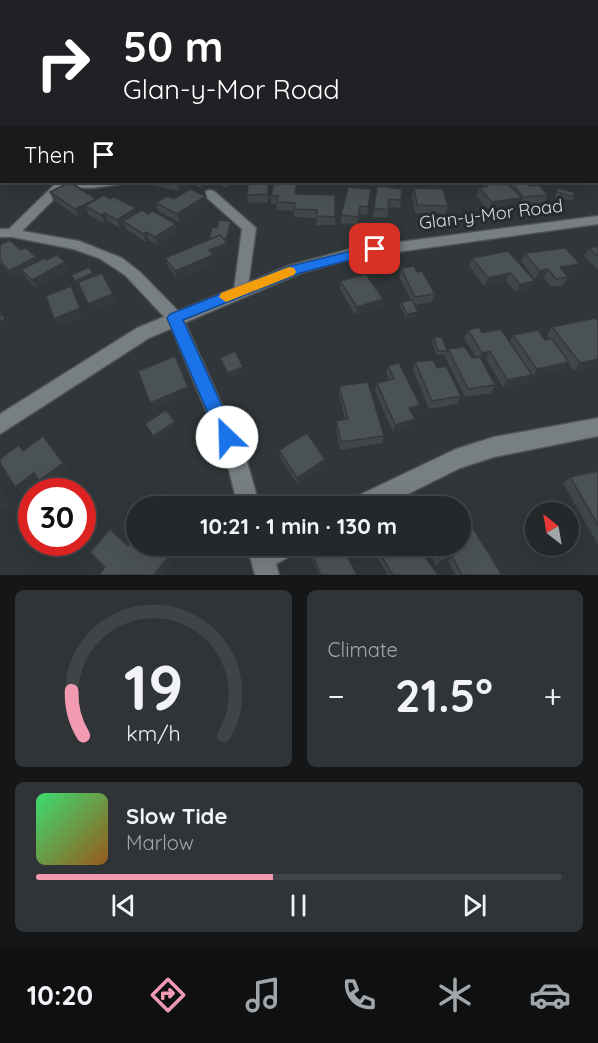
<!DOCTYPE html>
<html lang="en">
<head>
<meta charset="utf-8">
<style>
	body { margin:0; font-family:Quicksand,sans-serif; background:#303437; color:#f1f3f6; height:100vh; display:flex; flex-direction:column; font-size:22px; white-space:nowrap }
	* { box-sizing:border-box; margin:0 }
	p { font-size:20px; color:#a3a6a9 }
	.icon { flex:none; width:33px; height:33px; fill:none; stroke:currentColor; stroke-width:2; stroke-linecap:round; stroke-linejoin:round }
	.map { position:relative; height:575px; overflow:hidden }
	.sheet { display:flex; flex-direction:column; gap:15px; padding:15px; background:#141618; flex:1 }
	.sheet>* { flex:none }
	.top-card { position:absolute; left:0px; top:0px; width:598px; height:183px; box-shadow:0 6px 24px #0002,0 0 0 2px #414447; background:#202124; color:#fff; overflow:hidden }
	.needle { width:39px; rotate:329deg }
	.tools { position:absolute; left:525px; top:502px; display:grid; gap:12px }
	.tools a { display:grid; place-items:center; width:54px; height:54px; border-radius:50%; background:#24282b; box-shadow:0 6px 24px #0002,0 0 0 2px #414447; font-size:30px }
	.speed { position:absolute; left:18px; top:478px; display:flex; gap:12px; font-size:30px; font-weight:700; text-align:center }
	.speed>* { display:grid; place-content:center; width:78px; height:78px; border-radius:50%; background:#24282b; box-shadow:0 6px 24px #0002,0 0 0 2px #414447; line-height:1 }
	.speed .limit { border:9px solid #d22; background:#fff; color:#111 }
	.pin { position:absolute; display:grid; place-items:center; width:51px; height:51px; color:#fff; margin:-26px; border-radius:12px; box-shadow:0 3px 9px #0006 }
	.me { position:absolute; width:66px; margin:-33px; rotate:336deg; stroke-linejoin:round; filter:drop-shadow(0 0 4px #0008) }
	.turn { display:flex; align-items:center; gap:21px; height:126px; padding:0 24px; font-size:27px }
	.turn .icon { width:78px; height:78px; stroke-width:2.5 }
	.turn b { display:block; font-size:42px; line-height:51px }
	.then { display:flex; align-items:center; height:57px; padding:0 24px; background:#0003; gap:12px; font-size:22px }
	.big { font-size:45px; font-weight:800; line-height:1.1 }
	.sheet .card { flex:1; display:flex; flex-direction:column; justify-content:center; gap:9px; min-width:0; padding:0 21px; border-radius:9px; background:#303437 }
	.sheet .dial { align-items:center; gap:0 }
	.dial svg { height:156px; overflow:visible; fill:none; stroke:#414447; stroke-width:7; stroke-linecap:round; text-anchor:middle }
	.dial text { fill:#f1f3f6; stroke:none }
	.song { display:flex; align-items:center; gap:18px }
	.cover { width:72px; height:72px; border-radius:9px; background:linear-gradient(135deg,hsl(140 70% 55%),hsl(30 70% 35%)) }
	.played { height:6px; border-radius:3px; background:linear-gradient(90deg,#f19ab2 45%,#414447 45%) }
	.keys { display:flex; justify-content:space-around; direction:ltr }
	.heat { display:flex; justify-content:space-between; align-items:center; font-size:33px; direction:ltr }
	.sheet .tiles { flex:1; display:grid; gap:15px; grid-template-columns:1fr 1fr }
	.card:last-child { grid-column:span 2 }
	.trip { position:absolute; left:126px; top:496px; width:345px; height:60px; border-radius:30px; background:#24282b; box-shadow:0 6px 24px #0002,0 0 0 2px #414447; font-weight:800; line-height:60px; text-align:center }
	.menu { display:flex; height:96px; justify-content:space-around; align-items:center; background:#0e1011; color:#a3a6a9 }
	.menu .icon { width:42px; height:42px }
	.menu .active { color:#f19ab2 }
	.menu b { font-size:27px; color:#f1f3f6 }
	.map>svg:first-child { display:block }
	.water { fill:#3b1321 }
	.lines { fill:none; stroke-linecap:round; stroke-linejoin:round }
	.street-casing { stroke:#4e5255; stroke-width:3 }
	.secondary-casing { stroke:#4e5255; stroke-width:3 }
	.street { fill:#787f82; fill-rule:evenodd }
	.secondary { fill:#787f82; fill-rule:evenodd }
	.wall { fill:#404749 }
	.shaded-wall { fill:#34393c }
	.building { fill:#4b5255; stroke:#34393c; stroke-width:1.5 }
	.route { fill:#1a73e8; stroke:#114b97; stroke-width:1.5 }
	.slow { fill:#f59e0b }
	.labels { text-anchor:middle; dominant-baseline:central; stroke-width:6; stroke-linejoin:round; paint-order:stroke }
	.street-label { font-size:18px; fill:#d8dcdd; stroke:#262c2e }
</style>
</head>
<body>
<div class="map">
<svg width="598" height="575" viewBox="0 0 598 575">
	<rect width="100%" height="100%" fill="#303639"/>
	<g class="water">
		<path d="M0 0H179L2 2 1 48Z"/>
		<path d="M229 0H598V152L597 2 221 1Z"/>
	</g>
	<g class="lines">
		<g class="street-casing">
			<g id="street">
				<path d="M48 182H122L120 184 93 188H65L22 231 79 241 122 258 141 273 181 314 246 458 260 507H238L226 458 169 322 125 275 99 258 73 249 12 237H0V229H9L54 185Z"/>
				<path d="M210 190 214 191 256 228 247 294H237L234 290 242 229 206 197V191Z"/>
				<path d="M598 418V436L494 457 460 468 382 507H348L351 499 456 449 494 437Z"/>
				<path d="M247 546H298L294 554 276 564 279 575H255Z"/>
			</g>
		</g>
		<g class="secondary-casing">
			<path id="secondary" d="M598 216V224L354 258 301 273 149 338 0 434V414L137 328 291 265 354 248Z"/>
		</g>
		<use href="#street" class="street"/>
		<use href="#secondary" class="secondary"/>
	</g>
	<g class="wall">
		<path d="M146 182H210L201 188 191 184V182L179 191 147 184Z"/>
		<path d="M212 182H236L227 188Z"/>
		<path d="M269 182 268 202 248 203 247 195Z"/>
		<path d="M485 183 511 187 513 184 530 186 548 195 544 203 520 205 519 204V206L489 210 476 196 479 188 483 187Z"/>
		<path d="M377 186 401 200 400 208 389 207 387 218 373 217Z"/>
		<path d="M414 188 448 206 445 214 415 213 412 196Z"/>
		<path d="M557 188 574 197 572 201 555 197Z"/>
		<path d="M297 189 296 194 335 217V225H316L317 218 294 217V211L277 210V204L271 203V195Z"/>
		<path d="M371 189 367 215 359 214 357 225 341 223V215Z"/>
		<path d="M50 192 96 199V200L110 199 136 208 137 213 178 232 157 245 149 240 146 242 126 229 125 225 120 228 108 221 104 223 88 214V212L78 217 53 200Z"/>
		<path d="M206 196 207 204 179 222 158 211 156 203 174 199Z"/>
		<path d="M231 221V225L227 243 228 251 214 257 215 264 177 279 168 266 165 258 209 240V239L217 228Z"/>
		<path d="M0 245 20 250 36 257 38 261 47 260 69 270 36 288 26 278 24 274 15 279 0 263Z"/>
		<path d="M598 246V270L584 256 589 248Z"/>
		<path d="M525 253 580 264 575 272 566 274 568 277 563 285 551 287 544 278 535 279 521 261Z"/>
		<path d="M472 258 535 281 531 289 516 292 506 281 484 286 469 266Z"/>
		<path d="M401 268 417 272 435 294 432 302 415 305 418 312 417 316 406 318 400 306 401 302 411 300 399 277Z"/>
		<path d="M340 281 383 299 382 307 355 315 340 289Z"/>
		<path d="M598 321V365L574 371 568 363 563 370 531 376 527 383 503 387 486 359 481 360 495 385 491 393 465 397 445 357 448 349 472 358H477L464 338 468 330 482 333 510 341 513 335 545 340 550 339 547 335 552 327Z"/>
		<path d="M434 337 447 351 445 355H437L432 342Z"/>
		<path d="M220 358 243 367 244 371 229 377 221 362Z"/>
		<path d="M415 362 437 368 461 396 457 404 429 409 413 370Z"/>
		<path d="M388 366 420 405 417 412 412 414V427L393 432 375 391 377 383 389 380 386 373Z"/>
		<path d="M339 386 384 436 382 443 340 450 336 428V421L345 420 339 393Z"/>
		<path d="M279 450 325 466 297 484 280 457Z"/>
		<path d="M598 471V545L563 483 570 477Z"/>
		<path d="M374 546H418L438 575H388L373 550Z"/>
		<path d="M426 546H460L502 575H455L448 561 436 566Z"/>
		<path d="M312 555 357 575H319L312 560Z"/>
	</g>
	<g class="shaded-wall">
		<path d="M180 182H191L179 191 177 183Z"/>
		<path d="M200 182H210L201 188Z"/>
		<path d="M226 182H236L227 188Z"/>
		<path d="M206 196 207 204 179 222 177 214Z"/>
		<path d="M522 198 519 206 489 210 492 202Z"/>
		<path d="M96 199 99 207 85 206 88 212 78 217 75 209Z"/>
		<path d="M136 208 139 217 123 221 125 225 120 228 117 220Z"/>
		<path d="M105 213 108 221 104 223 101 215Z"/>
		<path d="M231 221V225L227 243 228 251 214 257 215 264 177 279 175 271 209 250 227 243 226 239Z"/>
		<path d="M176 224 178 232 157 245 155 237Z"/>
		<path d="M146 232 149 240 146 242 143 234Z"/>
		<path d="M36 257 40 266 21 270 24 274 15 279 9 271Z"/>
		<path d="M65 262 69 270 36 288 32 280Z"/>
		<path d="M580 264 575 272 555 276 560 267Z"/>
		<path d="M548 269 544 278 535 279 539 271Z"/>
		<path d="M93 273 94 277 77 285 75 281Z"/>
		<path d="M510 273 506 281 484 286 488 278Z"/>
		<path d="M535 281 531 289 516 292 520 284Z"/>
		<path d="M71 286 84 317 59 327 54 319Z"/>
		<path d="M113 294 116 302 92 312 88 304Z"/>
		<path d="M383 299 382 307 355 315 357 307Z"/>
		<path d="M418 312 417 316 406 318 407 314Z"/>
		<path d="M5 319 8 323 0 327V321Z"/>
		<path d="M490 351 486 359 478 361 482 353Z"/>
		<path d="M598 359V365L574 371 580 363Z"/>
		<path d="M569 362 563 370 532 377 537 369Z"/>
		<path d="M243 367 244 371 229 377 228 373Z"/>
		<path d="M532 375 527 383 503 387 507 380Z"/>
		<path d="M188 387 190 394 153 410 150 403Z"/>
		<path d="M420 405 417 412 407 415 409 408Z"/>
		<path d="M415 419 412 427 393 432 395 425Z"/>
		<path d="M175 422 176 425 155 440 153 436Z"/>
		<path d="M43 436 69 469 46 487 39 481Z"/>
		<path d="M325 459V466L297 484V478Z"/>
		<path d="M34 473 40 480 22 493 15 487Z"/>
		<path d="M0 490 11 503 0 512Z"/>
		<path d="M177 546H185L162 575H154Z"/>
		<path d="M452 556 448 561 436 566 441 561Z"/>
	</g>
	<g class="building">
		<path d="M2 113V124L0 125V114Z"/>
		<path d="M70 182 96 199 75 209 50 192Z"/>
		<path d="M248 182H268V194L247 195Z"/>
		<path d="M274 182H297L295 194 335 195V217L317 216V210L294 209 295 203 277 202 278 196 271 195Z"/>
		<path d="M493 182H497L501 185 508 184 522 198 492 202 479 188 488 186 485 183Z"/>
		<path d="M527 183 530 186 539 185 548 195 523 197 513 184Z"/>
		<path d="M377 186 402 189 401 200 389 199 388 210 374 208Z"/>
		<path d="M348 187 371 189 368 207 360 206 358 217 341 215Z"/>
		<path d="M414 188 443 189 448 206 417 205Z"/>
		<path d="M557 188 574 192V197L557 192Z"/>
		<path d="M190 189 206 196 177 214 156 203 167 196 174 199Z"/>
		<path d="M104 195 110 199 114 197 136 208 117 220 105 213 101 215 85 206Z"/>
		<path d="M142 210 148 214 153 211 176 224 155 237 146 232 143 234 123 221Z"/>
		<path d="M219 220 231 221 226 239H223L220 235 213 239H209L212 227 217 228Z"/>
		<path d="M220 235 227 243 209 250 213 255 175 271 165 258Z"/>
		<path d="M10 240 20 250 26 248 36 257 9 271 0 260V245Z"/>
		<path d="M598 246V256L589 248Z"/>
		<path d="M565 248 580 264 560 267 568 277 556 279 548 269 539 271 525 253Z"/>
		<path d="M508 251 535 281 520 284 510 273 488 278 472 258Z"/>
		<path d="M57 255 65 262 32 280 21 270 44 258 47 260Z"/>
		<path d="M414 266 417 272 422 271 435 294 415 297 401 268Z"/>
		<path d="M89 267 93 273 75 281 71 275Z"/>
		<path d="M102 273 113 294 88 304 78 282Z"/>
		<path d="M366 274 383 299 357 307 340 281Z"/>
		<path d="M71 286 80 308 54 319 46 296Z"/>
		<path d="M412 300 418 312 407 314 401 302Z"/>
		<path d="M0 312 5 319 0 321Z"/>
		<path d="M595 318 598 321V359L580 363 552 327Z"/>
		<path d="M479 327 482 333 501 329 532 375 507 380 490 351 482 353 468 330Z"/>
		<path d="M538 330 545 340 552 339 569 362 537 369 513 335Z"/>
		<path d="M434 337H442L447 351H438Z"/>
		<path d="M465 347 472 358 480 357 495 385 468 389 448 349Z"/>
		<path d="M235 351 243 367 228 373 220 358Z"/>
		<path d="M175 356 188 387 150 403 138 371Z"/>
		<path d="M433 360 437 368 446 366 461 396 432 401 415 362Z"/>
		<path d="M399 363 420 405 409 408 415 419 395 425 377 383 394 379 388 366Z"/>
		<path d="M368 382 384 436 341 442 336 421 348 419 339 386Z"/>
		<path d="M166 410 175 422 153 436 145 424Z"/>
		<path d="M307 433 325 459 297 478 279 450Z"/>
		<path d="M43 436 63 463 39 481 34 473 15 487 0 463V459L19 445 23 451Z"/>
		<path d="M598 471V525L570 477Z"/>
		<path d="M457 502 460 507H447Z"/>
		<path d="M460 507 502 575H462L452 556 441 561 432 546H460Z"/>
		<path d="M110 529 128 546 136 537V546H177L154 575H99L105 567 90 552Z"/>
		<path d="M328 546H342L357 575H321L312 555Z"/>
		<path d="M375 546H418L438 575H393Z"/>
	</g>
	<path class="route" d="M375 245 380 247 382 249 380 252 300 273 183 320 236 437 233 443 227 446 221 443 167 318 170 314 291 266Z"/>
	<path class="slow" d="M289 267 294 268 296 272 294 275 226 302 219 297 221 293Z"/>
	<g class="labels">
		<g class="street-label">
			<text transform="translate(491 214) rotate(-7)">Glan-y-Mor Road</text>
		</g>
	</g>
</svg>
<div class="tools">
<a><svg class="needle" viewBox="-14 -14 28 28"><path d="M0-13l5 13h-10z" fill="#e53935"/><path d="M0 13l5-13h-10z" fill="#a3a6a9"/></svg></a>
</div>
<div class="speed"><div class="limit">30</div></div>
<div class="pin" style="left:375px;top:249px;background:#d93025"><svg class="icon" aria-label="arrive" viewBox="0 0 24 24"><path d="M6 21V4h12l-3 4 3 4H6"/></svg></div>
<svg class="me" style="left:227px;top:437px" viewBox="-20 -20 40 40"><circle r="19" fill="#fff"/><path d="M0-13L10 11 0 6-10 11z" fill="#1a73e8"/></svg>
<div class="trip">10:21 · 1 min · 130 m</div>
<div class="top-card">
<div class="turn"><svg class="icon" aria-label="right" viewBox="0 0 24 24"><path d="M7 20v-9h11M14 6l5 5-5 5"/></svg><div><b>50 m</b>Glan-y-Mor Road</div></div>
<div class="then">Then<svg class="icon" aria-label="arrive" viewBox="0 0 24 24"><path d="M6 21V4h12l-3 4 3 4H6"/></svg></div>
</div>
</div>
<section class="sheet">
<div class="tiles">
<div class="card dial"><svg viewBox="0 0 100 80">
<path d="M14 69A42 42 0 1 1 86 69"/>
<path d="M14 69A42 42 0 0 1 8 46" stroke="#f19ab2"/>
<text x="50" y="56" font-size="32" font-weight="700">19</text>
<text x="50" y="72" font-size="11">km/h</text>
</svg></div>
<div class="card"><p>Climate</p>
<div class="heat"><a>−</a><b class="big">21.5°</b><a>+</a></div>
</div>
<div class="card">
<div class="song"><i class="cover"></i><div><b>Slow Tide</b><p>Marlow</p></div></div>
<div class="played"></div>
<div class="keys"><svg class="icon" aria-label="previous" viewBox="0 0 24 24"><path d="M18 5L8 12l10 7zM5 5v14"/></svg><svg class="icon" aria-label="pause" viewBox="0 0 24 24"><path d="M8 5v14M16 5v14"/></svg><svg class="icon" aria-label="next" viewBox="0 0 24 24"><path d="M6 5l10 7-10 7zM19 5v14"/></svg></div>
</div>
</div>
</section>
<nav class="menu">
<b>10:20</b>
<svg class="icon active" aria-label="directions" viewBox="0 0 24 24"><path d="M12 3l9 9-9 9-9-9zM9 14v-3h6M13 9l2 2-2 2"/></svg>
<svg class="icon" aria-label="music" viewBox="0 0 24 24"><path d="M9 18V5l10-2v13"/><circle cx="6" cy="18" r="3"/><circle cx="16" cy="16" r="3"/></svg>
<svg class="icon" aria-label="phone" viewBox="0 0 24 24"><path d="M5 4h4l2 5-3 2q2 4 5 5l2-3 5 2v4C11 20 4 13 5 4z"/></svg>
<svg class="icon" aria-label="climate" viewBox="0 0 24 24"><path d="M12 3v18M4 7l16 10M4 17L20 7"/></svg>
<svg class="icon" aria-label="car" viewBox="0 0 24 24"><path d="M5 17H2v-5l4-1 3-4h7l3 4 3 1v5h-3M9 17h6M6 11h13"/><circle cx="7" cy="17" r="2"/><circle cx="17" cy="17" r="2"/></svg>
</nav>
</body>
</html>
